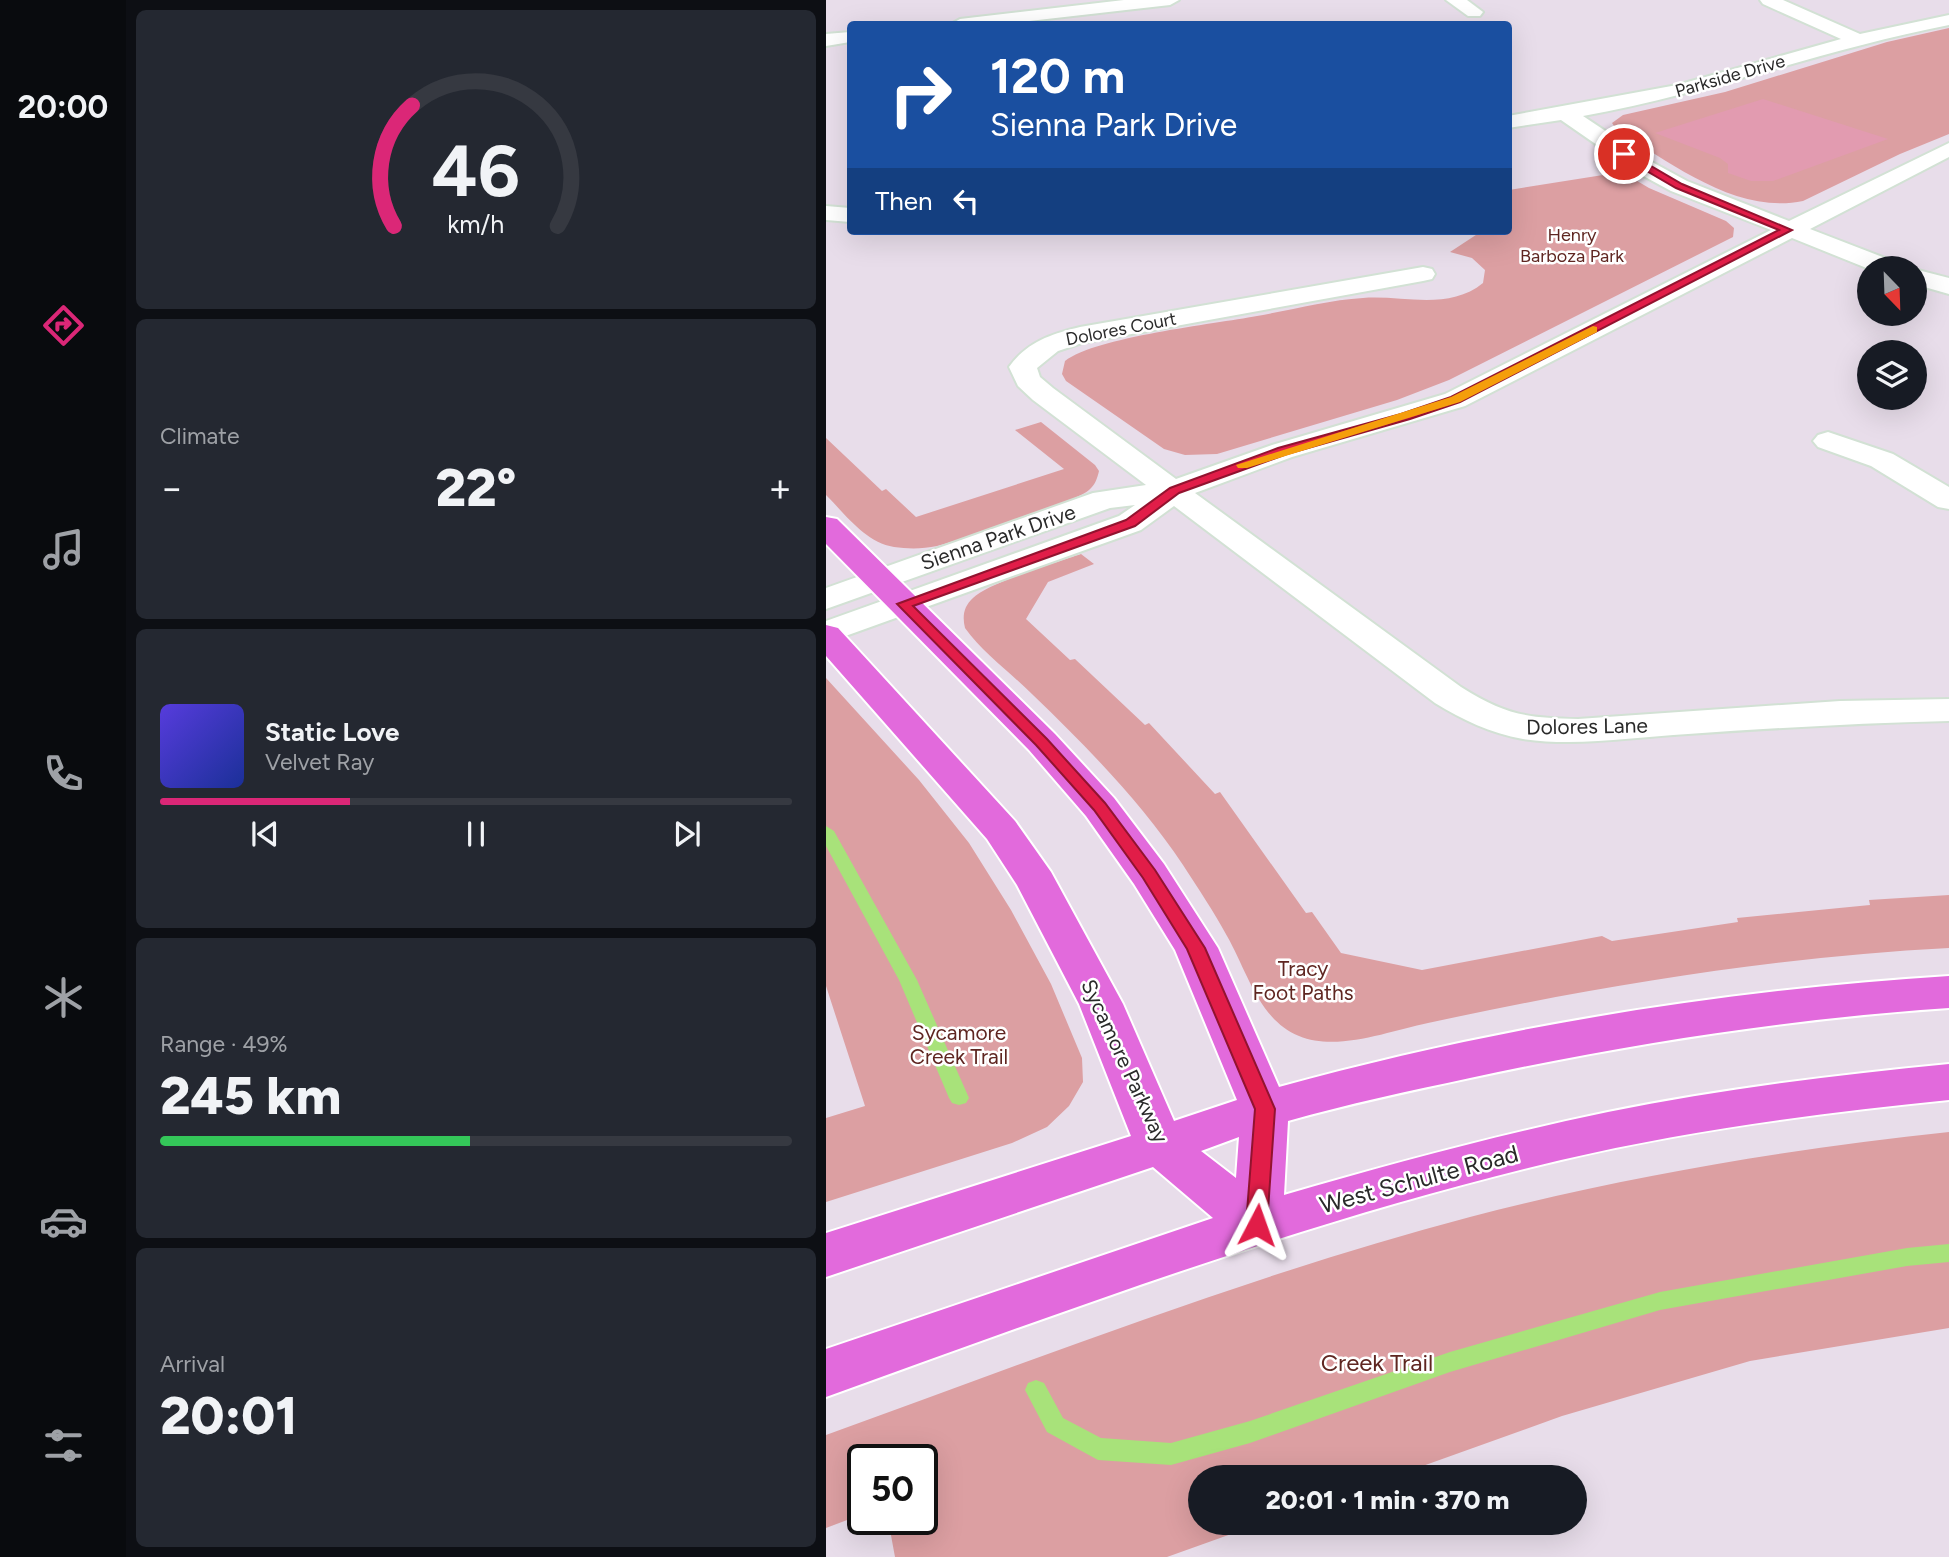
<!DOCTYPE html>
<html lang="en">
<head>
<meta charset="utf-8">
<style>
	body { margin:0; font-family:Figtree,sans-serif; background:#242831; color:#f1f3f6; height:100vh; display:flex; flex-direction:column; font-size:26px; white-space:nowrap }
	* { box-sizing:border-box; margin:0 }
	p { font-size:23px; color:#9ea1a6 }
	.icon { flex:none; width:38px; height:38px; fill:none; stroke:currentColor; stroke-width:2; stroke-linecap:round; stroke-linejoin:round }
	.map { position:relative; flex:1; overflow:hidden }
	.details { display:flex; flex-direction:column; gap:10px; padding:10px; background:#0d0f14; width:700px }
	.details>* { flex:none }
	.guide { position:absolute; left:21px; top:21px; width:665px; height:214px; border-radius:7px; box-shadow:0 7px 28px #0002; background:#1a4fa0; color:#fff; overflow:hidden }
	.needle { width:46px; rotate:157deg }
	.controls { position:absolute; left:1031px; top:256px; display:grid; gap:14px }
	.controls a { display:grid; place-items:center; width:70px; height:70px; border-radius:50%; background:#171b24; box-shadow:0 7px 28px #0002; font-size:35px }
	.speed { position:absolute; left:21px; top:1444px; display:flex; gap:14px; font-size:35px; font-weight:700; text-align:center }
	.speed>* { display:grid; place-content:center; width:91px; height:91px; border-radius:50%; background:#171b24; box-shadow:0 7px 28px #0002; line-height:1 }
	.speed .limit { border:4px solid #111; border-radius:10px; background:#fff; color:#111 }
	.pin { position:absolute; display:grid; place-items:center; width:60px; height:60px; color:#fff; margin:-30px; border:4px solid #fff; border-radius:50%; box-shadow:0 2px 7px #0007 }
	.me { position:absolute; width:77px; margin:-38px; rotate:4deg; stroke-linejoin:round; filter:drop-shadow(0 0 5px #0008) }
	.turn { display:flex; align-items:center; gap:24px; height:147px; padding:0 28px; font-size:32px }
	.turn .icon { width:91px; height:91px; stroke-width:2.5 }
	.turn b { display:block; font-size:49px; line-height:60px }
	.then { display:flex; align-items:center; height:66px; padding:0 28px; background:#0003; gap:14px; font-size:26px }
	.big { font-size:52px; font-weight:800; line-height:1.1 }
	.details .tile { flex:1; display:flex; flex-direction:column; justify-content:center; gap:10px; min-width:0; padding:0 24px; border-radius:10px; background:#242831 }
	.details .dial { align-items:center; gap:0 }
	.dial svg { height:182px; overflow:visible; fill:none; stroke:#363941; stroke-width:7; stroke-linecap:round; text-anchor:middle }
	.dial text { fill:#f1f3f6; stroke:none }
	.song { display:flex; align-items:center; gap:21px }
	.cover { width:84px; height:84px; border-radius:10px; background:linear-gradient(135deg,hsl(250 70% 55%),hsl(230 70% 35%)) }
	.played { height:7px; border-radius:4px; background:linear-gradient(90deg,#db2777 30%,#363941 30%) }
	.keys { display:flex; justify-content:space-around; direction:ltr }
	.heat { display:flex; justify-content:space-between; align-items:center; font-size:38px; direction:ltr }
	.charge { height:10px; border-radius:5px; background:linear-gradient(90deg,#34c759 49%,#363941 0) }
	.trip { position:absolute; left:362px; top:1465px; width:399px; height:70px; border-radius:35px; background:#171b24; box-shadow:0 7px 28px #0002; font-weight:800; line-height:70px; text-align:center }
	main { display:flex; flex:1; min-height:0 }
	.tabs { display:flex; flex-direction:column; width:126px; justify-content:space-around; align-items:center; background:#090b0e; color:#9ea1a6 }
	.tabs .icon { width:49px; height:49px }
	.tabs .active { color:#db2777 }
	.tabs b { font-size:32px; color:#f1f3f6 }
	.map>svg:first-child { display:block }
	.green { fill:#dc9fa2 }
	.pitch { fill:#e29bb0 }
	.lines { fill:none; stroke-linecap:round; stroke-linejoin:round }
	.stream { fill:#a8e27a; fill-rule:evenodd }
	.minor-casing { stroke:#d2e1d4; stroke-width:4 }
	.major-casing { stroke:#fff; stroke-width:4 }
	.minor { fill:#fff; fill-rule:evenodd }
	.major { fill:#e26adc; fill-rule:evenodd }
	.route { fill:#e11d48; stroke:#92132f; stroke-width:2 }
	.slow { fill:#f59e0b }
	.labels { text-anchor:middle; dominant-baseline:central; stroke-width:5; stroke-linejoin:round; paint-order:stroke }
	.far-street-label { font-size:18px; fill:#2a2a2a; stroke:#fff }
	.far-park-label { font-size:18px; fill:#5f2621; stroke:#fff }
	.street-label { font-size:21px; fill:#2a2a2a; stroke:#fff }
	.park-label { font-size:21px; fill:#5f2621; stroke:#fff }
	.near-street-label { font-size:24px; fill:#2a2a2a; stroke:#fff }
	.near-park-label { font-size:24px; fill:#5f2621; stroke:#fff }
</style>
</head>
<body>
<main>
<nav class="tabs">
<b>20:00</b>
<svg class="icon active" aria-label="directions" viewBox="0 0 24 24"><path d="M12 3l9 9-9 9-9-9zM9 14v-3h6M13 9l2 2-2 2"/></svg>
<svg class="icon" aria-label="music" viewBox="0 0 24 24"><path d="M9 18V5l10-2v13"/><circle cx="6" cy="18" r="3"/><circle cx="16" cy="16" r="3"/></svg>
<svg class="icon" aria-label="phone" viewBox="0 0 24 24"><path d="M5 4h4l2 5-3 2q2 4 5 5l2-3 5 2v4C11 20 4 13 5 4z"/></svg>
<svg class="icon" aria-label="climate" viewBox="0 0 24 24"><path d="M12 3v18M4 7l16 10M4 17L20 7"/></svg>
<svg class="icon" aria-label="car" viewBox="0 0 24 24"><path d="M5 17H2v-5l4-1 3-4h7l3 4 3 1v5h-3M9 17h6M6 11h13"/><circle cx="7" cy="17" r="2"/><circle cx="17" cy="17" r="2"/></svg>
<svg class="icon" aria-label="filters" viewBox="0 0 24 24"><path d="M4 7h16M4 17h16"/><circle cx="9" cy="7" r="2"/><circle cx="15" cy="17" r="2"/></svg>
</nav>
<section class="details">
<div class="tile dial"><svg viewBox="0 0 100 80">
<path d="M14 69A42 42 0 1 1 86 69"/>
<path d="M14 69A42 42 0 0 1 22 16" stroke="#db2777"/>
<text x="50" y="56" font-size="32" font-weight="700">46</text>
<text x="50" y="72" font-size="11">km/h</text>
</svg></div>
<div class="tile"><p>Climate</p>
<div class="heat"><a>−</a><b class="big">22°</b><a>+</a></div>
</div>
<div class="tile">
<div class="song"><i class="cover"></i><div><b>Static Love</b><p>Velvet Ray</p></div></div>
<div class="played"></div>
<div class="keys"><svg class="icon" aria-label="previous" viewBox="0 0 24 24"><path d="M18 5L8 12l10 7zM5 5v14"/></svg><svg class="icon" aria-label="pause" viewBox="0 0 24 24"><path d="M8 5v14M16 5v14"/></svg><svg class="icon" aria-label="next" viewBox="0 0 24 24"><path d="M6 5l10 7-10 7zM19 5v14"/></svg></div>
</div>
<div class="tile"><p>Range · 49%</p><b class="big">245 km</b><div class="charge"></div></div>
<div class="tile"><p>Arrival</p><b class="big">20:01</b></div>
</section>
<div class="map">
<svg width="1123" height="1557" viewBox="0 0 1123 1557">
	<rect width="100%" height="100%" fill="#e8ddea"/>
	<g class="green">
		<path d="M1123 28V134L1074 154 977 201C911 215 845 163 791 130L786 123 797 115 899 92 1061 42Z"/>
		<path d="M796 172 823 188 900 221 908 228 907 237 623 380 571 400 391 454 359 455 338 449 240 381 236 374 239 361C270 337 388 324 431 316 466 310 502 300 537 298 577 295 623 311 657 283L659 270 646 258 624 252 656 231H682L683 190Z"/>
		<path d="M215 422 269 465 273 471C271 479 269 485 263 490 247 504 135 540 111 546 97 549 82 549 68 547 39 542 20 515 0 495V438L56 491 60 489 90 517 238 469 189 430Z"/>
		<path d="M255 554 268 564 222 582 200 619 244 660 249 659 319 725 323 723 389 794 394 792 480 913 486 912 515 953 596 970 776 936 786 941 912 922 911 918 1044 905 1043 900 1123 895V948C948 957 773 986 602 1023 563 1031 511 1052 473 1036 433 1020 421 971 401 936 388 912 372 888 357 865 315 802 261 747 207 695 185 673 157 653 139 628 136 616 138 606 147 598 161 583 232 562 255 554Z"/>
		<path d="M0 678 93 780 143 843 185 910 225 984 256 1058 257 1082 243 1106 221 1127 186 1143 0 1202V1118L39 1106 0 986Z"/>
		<path d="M1123 1132V1328L924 1361 736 1416 566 1477H374V1522L436 1523 341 1557H69L62 1519H96V1460H37V1514L0 1528V1435C213 1358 425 1275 644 1217 802 1176 962 1149 1123 1132Z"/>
	</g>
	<path class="pitch" d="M937 99 1062 139 947 181H925L902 173V164L894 158 829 133Z"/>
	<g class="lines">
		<g class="stream">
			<path d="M0 826 8 831 91 980 143 1098 140 1103 133 1105 126 1103 123 1098 73 980 0 846Z"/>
			<path d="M1123 1244V1262L1081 1266 834 1310 624 1372 424 1443 345 1465 272 1460 221 1432 199 1390 202 1383 210 1380 218 1383 237 1418 275 1438 345 1443 424 1421 624 1352 834 1292 1081 1248Z"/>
		</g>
		<g class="minor-casing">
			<g id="minor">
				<path d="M298 0H353L344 5 176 24H125L134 19Z"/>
				<path d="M620 0H641L657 12 654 16H642Z"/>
				<path d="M934 0H957L1034 34 1123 15V25C999 49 881 94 757 116L826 162 861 181 963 221 1123 143V157L984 229 1072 263 1075 268 1043 269 966 238 639 406 466 457 369 493 635 687C679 715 701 718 752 719L1014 701 1123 699V721C1036 723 949 728 862 734 808 737 751 747 697 739 664 733 637 720 609 703L348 506 315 530 0 643V621L293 516 309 505 284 508 0 609V588L267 493 320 485 207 400 192 386 183 367C201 342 225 334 254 327L597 267 606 269 609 274 606 279 597 281 256 343 232 351 211 368 214 377 227 388 350 479 446 445 619 394 945 230 845 191 810 172 735 120 682 128V116L851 85 1015 39 937 4Z"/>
				<path d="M24 32V42L0 46V34Z"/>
				<path d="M0 206 24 208V222L0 220Z"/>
				<path d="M1088 269 1123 278V294L1088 284Z"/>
				<path d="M1002 432 1067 454 1123 487V509L1112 507 1045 466 992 447 987 441 992 435Z"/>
			</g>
		</g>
		<g class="major-casing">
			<path id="major" d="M0 517 11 519 229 734 288 798 338 864 392 948 453 1087C671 1027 898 990 1123 976V1008C961 1019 802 1044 644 1078 583 1091 522 1104 462 1121L458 1195C565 1164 672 1135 782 1112 894 1089 1009 1075 1123 1064V1100C993 1113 863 1130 735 1160 484 1219 242 1310 0 1397V1349L387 1218 327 1167 0 1277V1233L305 1136 253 1004 191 885 161 839 0 656V625L12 628 189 821 225 872 297 1004 348 1121 411 1100 349 950 308 884 260 816 203 750 0 544ZM413 1137 410 1178 375 1151Z"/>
		</g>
		<use href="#minor" class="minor"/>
		<use href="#major" class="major"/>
	</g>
	<path class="route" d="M795 152H801L856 184 966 230 634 402 584 419 461 454 353 493 309 526 87 606 221 739 279 803 329 870 379 948 449 1109 441 1225 438 1231 431 1233 423 1231 420 1225 429 1109 361 949 317 878 268 810 210 745 71 604 300 520 344 488 452 448 575 414 625 397 953 230 850 188 795 156Z"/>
	<path class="slow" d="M767 326 771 327V332L634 402 421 468H412L410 465 625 397Z"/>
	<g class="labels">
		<g class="far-street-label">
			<text transform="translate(904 76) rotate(-16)">Parkside Drive</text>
			<text transform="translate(295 329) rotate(-11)">Dolores Court</text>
		</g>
		<g class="far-park-label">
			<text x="746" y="235">Henry<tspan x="746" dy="21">Barboza Park</tspan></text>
		</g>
		<g class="street-label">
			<text transform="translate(172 537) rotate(-19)">Sienna Park Drive</text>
			<text transform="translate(761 726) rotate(-1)">Dolores Lane</text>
			<text transform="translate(299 1061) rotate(65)">Sycamore Parkway</text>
		</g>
		<g class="park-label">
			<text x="477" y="968">Tracy<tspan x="477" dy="24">Foot Paths</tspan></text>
			<text x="133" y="1032">Sycamore<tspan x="133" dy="24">Creek Trail</tspan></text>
		</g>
		<g class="near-street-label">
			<text transform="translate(593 1179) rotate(-15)">West Schulte Road</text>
		</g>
		<g class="near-park-label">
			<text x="551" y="1362">Creek Trail</text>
		</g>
	</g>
</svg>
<div class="controls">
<a><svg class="needle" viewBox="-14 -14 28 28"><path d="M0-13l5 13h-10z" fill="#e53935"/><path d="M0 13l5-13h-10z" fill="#9ea1a6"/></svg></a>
<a><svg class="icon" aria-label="layers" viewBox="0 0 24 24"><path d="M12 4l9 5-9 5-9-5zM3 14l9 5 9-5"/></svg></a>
</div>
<div class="speed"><div class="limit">50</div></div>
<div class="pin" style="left:798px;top:154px;background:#d93025"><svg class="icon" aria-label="arrive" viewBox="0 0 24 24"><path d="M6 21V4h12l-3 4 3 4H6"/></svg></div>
<svg class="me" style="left:431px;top:1225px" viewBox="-20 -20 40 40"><path d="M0-17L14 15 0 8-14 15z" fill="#e11d48" stroke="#fff" stroke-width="4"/></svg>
<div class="trip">20:01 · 1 min · 370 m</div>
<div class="guide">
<div class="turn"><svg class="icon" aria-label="right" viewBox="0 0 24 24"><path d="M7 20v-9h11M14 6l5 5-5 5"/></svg><div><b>120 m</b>Sienna Park Drive</div></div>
<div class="then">Then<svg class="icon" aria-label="left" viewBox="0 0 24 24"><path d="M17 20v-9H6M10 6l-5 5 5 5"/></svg></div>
</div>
</div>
</main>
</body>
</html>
